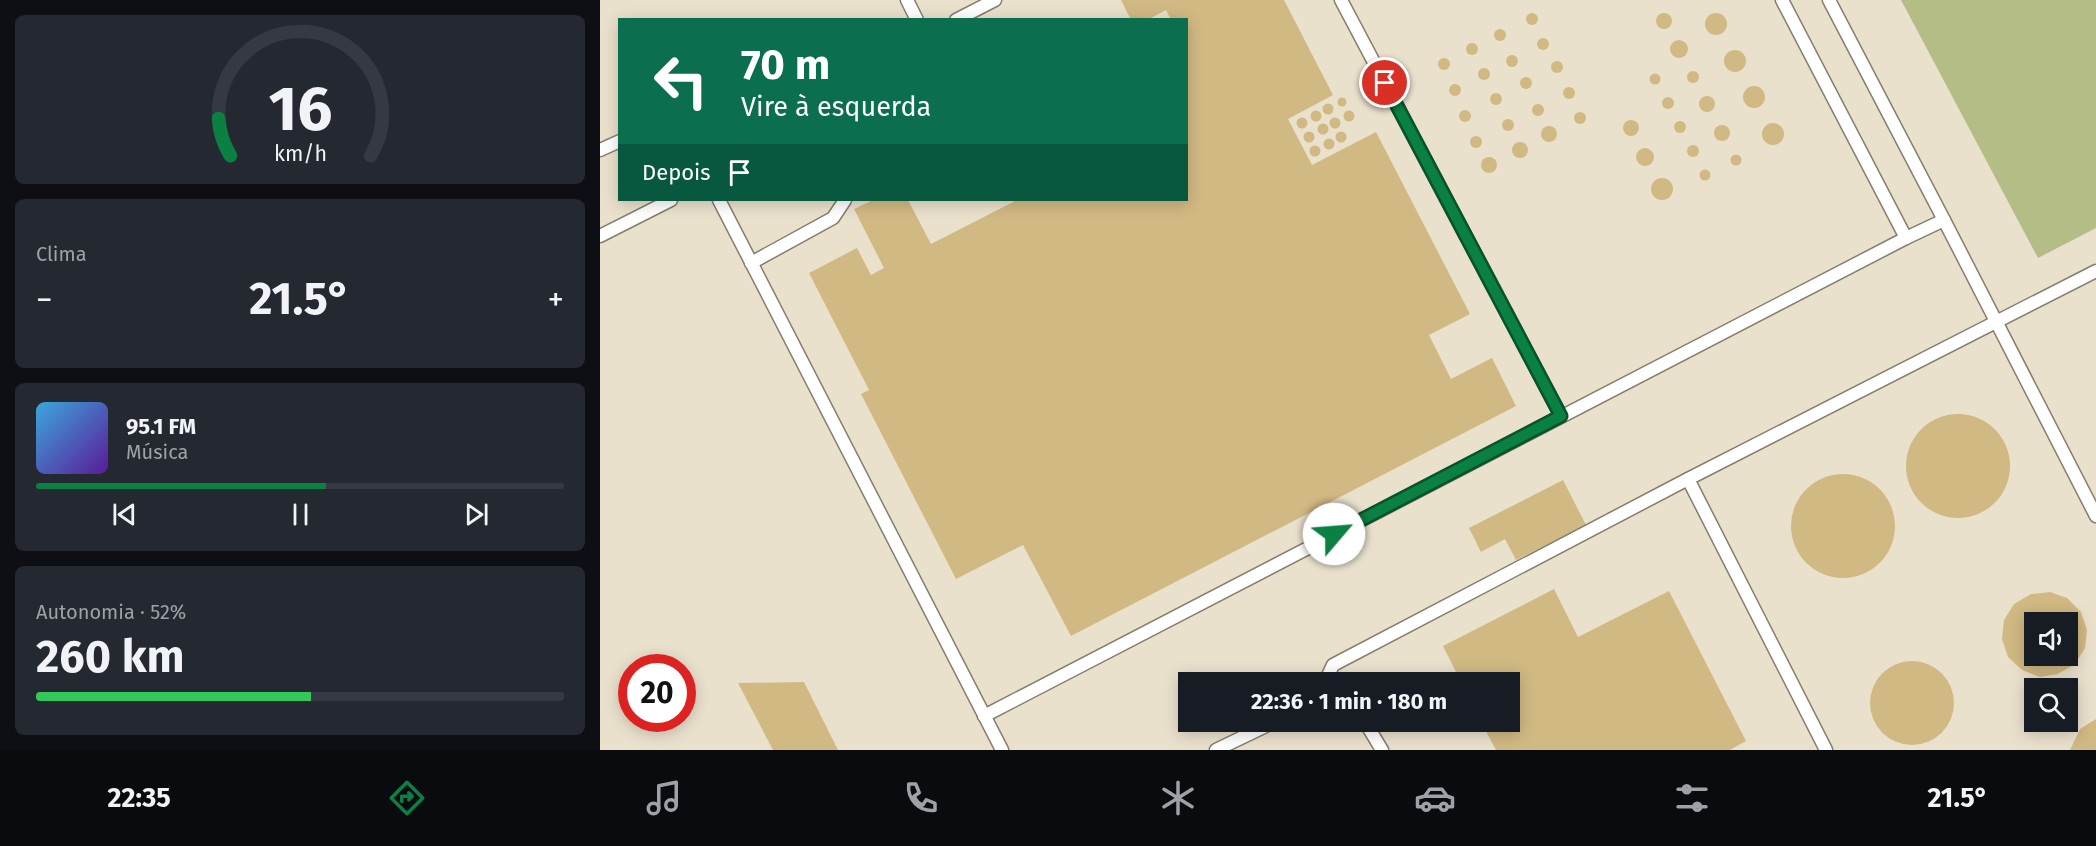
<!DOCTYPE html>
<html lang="pt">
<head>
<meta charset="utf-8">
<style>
	body { margin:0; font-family:"Fira Sans",sans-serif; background:#242831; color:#f1f3f6; height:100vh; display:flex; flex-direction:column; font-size:22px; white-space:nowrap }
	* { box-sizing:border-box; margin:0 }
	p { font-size:20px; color:#9ea1a6 }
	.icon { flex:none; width:33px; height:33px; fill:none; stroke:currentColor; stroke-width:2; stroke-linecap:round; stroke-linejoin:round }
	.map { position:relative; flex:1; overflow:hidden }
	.side { display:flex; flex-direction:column; gap:15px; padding:15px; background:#0d0f14; width:600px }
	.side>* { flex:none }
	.banner { position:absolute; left:18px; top:18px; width:570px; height:183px; border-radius:0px; box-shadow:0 3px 15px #0003; background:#0b6e4f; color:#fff; overflow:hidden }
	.buttons { position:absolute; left:1424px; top:612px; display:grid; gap:12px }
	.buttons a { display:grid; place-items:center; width:54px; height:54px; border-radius:0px; background:#171b24; box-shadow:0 3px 15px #0003; font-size:30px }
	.speed { position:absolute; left:18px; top:654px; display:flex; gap:12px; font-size:30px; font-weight:700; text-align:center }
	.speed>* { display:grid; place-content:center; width:78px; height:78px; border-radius:50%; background:#171b24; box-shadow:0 3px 15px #0003; line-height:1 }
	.speed .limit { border:9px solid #d22; background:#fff; color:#111 }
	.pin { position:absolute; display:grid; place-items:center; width:51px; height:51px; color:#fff; margin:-26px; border:3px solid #fff; border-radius:50%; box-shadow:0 2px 6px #0007 }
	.me { position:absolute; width:66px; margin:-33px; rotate:63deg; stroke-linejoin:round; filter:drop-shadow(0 0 4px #0008) }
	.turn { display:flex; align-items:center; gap:21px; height:126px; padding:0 24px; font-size:27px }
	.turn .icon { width:78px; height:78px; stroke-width:2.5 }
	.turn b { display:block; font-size:42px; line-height:51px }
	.then { display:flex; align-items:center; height:57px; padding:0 24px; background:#0003; gap:12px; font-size:22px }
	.big { font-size:45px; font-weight:700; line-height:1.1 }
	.side .widget { flex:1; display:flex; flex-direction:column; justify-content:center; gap:9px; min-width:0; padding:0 21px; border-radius:9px; background:#242831 }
	.side .dial { align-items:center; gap:0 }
	.dial svg { height:156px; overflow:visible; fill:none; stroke:#363941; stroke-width:7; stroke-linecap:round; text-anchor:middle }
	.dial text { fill:#f1f3f6; stroke:none }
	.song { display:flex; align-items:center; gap:18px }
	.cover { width:72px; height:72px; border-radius:9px; background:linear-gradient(135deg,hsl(200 70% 55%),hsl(270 70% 35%)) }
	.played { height:6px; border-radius:3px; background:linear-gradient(90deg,#0b8043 55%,#363941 55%) }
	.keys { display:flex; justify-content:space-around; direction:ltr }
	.heat { display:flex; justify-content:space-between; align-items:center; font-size:33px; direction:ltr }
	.charge { height:9px; border-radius:4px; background:linear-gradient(90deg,#34c759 52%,#363941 0) }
	.trip { position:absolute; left:578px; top:672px; width:342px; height:60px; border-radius:0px; background:#171b24; box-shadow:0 3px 15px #0003; font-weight:700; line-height:60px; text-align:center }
	.tab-bar { display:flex; height:96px; justify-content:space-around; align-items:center; background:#090b0e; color:#9ea1a6 }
	.tab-bar .icon { width:42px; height:42px }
	.tab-bar .active { color:#0b8043 }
	.tab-bar b { font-size:27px; color:#f1f3f6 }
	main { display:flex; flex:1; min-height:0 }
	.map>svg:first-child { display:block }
	.green { fill:#b5bd87 }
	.building { fill:#d1b983; fill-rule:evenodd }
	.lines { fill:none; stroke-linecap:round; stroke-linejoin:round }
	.service-casing { stroke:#867e6c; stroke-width:15 }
	.service { stroke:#fff; stroke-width:12 }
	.route-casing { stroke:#07532c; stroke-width:15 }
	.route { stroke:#0b8043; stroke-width:10 }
</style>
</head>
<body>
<main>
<section class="side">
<div class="widget dial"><svg viewBox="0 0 100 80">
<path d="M14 69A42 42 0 1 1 86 69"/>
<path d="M14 69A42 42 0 0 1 8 50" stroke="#0b8043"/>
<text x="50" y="56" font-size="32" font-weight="700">16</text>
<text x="50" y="72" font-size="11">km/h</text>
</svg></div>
<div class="widget"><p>Clima</p>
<div class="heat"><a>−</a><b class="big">21.5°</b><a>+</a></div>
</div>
<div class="widget">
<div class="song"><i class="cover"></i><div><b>95.1 FM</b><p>Música</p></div></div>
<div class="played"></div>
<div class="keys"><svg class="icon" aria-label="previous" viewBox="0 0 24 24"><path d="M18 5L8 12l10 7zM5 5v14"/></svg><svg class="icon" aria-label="pause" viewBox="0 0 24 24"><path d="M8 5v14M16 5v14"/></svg><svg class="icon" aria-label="next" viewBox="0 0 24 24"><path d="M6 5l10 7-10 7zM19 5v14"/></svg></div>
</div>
<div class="widget"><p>Autonomia · 52%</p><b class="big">260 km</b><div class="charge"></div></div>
</section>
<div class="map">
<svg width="1496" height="750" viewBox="0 0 1496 750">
	<rect width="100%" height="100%" fill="#eae1cd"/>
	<path class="green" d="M1301 0H1496V228L1438 258Z"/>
	<g class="building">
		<path d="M521 0H684L733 95 688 119 712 165 776 132 870 314 829 335 851 379 892 358 916 406 471 636 423 545 356 579 261 394 269 390 209 273 257 248 271 275 284 268 254 209 273 200H308L331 244 417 200H586V20H571L566 10 547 20H531Z"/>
		<circle cx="932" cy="19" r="6"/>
		<circle cx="1064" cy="21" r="8"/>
		<circle cx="1116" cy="24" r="11"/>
		<circle cx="900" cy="35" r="6"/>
		<circle cx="943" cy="44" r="6"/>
		<circle cx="1079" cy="49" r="9"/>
		<circle cx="872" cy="49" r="6"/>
		<circle cx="1135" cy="61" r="11"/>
		<circle cx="912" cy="61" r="6"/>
		<circle cx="844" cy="64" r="6"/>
		<circle cx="957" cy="67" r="6"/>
		<circle cx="884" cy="74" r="6"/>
		<circle cx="1093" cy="77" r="6"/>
		<circle cx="1055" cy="79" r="5.5"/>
		<circle cx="926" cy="83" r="6"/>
		<circle cx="855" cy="90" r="6"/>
		<circle cx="1154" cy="97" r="11"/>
		<circle cx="969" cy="93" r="6"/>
		<circle cx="896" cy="99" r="6"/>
		<circle cx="1107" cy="104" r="8"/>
		<circle cx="1068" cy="103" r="6"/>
		<circle cx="742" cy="102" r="4.5"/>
		<circle cx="728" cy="109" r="5.5"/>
		<circle cx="938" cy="110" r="6"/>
		<circle cx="865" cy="116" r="6"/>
		<circle cx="749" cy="116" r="5.5"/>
		<circle cx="716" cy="116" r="5.5"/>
		<circle cx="980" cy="118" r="6"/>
		<circle cx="735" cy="123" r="5.5"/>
		<circle cx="702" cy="123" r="5.5"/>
		<circle cx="908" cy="125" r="6"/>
		<circle cx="1031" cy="128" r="8"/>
		<circle cx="1080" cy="127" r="6"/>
		<circle cx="723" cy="129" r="5.5"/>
		<circle cx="1173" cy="134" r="11"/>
		<circle cx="1122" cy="133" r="8"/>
		<circle cx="949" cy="134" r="8"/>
		<circle cx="741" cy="137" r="5.5"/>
		<circle cx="709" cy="137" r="5.5"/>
		<circle cx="876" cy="142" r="6"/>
		<circle cx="729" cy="144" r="5.5"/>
		<circle cx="920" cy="150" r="8"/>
		<circle cx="1093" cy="151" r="6"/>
		<circle cx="715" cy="151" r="5.5"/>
		<circle cx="1045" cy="157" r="9"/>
		<circle cx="1136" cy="160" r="5.5"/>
		<circle cx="889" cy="165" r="8"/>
		<circle cx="1105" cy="175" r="5.5"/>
		<circle cx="1062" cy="189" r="11"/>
		<circle cx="1358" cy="466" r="52"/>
		<circle cx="1243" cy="526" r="52"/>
		<path d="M963 480 986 525 916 560 905 539 881 552 869 528Z"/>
		<path d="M954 589 978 637 1069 591 1146 741 1130 750H896L881 722H909V682H861L843 646Z"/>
		<path d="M1450 592 1467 598 1481 612 1487 630 1485 648 1475 664 1458 674 1440 677 1422 670 1408 657 1402 639 1404 620 1414 604 1431 594ZM1434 622H1467V656H1434Z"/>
		<circle cx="1312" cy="703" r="42"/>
		<path d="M204 682 238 750H173L138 683Z"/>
		<path d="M1496 719V750H1470L1480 729Z"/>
	</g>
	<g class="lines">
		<g class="service-casing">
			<g id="service">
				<path d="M307 0 317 20"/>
				<path d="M741 0 961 416"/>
				<path d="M1229 0 1344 220"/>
				<path d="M356 20 395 0"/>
				<path d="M0 150 20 141"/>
				<path d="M119 200 402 750"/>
				<path d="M0 236 71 200"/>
				<path d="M1306 238 1344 220 1496 516"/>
				<path d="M151 263 233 218 245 200"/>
				<path d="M1088 479 1226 750"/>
				<path d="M725 682 733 665 1088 479 1496 271"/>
				<path d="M384 716 1306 238 1182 0"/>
				<path d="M765 722 782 750"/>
				<path d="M616 750 674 722"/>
			</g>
		</g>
		<use href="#service" class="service"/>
	</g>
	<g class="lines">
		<g class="route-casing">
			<path id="route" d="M734 534 961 416 785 83"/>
		</g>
		<use href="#route" class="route"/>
	</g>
</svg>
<div class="buttons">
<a><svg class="icon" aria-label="sound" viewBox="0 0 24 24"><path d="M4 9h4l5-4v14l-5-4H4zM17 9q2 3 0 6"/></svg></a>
<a><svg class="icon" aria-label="search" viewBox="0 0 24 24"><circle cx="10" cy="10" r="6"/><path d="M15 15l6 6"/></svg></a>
</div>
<div class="speed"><div class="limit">20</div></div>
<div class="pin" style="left:785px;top:83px;background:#d93025"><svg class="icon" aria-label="arrive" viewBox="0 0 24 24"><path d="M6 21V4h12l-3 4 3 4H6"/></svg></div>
<svg class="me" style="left:734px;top:534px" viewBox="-20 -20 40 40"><circle r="19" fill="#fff"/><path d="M0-13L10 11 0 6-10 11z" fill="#0b8043"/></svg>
<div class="trip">22:36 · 1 min · 180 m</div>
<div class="banner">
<div class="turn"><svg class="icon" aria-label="left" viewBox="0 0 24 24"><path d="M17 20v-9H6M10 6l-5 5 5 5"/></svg><div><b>70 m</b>Vire à esquerda</div></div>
<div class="then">Depois<svg class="icon" aria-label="arrive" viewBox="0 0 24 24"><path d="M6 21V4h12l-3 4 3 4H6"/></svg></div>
</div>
</div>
</main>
<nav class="tab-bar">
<b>22:35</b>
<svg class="icon active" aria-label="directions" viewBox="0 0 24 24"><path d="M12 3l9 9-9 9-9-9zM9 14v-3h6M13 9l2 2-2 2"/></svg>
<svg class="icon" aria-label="music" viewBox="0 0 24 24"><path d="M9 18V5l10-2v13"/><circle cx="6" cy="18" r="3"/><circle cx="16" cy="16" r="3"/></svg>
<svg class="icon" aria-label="phone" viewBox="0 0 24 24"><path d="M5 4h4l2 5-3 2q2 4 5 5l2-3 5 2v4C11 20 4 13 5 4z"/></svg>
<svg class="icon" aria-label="climate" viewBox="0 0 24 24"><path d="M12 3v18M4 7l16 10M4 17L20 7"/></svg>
<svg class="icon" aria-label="car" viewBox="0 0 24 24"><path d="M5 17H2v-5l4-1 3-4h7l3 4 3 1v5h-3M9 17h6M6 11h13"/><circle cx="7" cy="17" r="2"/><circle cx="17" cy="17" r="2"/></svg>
<svg class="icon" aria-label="filters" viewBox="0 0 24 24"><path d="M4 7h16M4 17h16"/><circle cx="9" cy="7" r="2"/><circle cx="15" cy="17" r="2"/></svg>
<b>21.5°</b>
</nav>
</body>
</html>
